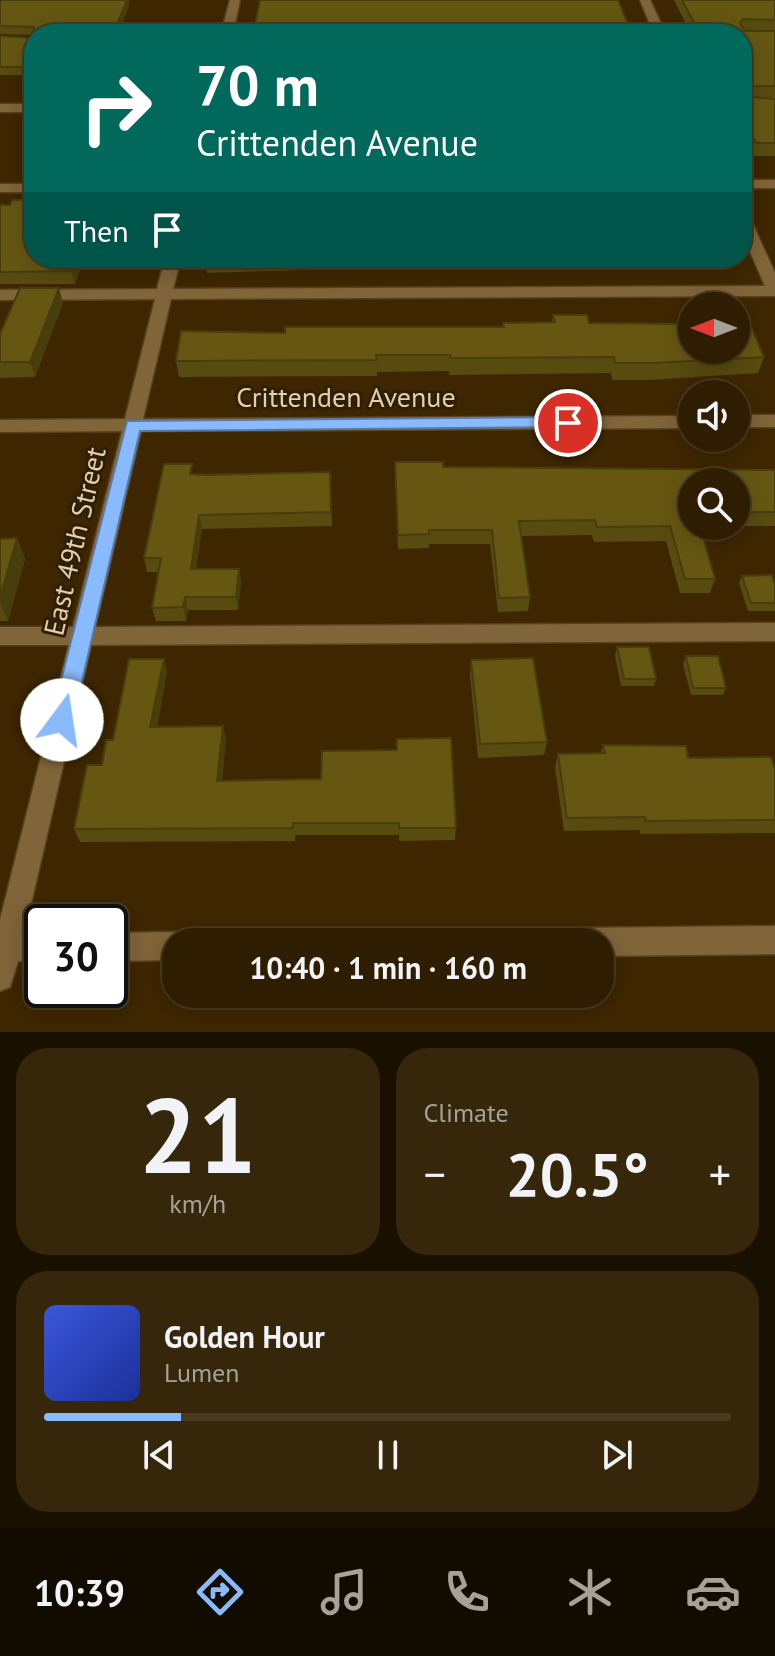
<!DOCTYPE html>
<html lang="en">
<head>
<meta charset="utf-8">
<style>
	body { margin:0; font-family:"PT Sans",sans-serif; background:#36260a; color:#f1f3f6; height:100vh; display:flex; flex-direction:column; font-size:30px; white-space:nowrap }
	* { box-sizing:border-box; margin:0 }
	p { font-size:26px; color:#a7a299 }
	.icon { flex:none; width:44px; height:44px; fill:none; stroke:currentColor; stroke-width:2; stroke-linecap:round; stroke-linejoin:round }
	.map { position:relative; height:1032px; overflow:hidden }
	.details { display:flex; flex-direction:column; gap:16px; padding:16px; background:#191000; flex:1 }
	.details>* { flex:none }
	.hud { position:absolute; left:24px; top:24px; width:728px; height:244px; border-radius:32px; box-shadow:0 4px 20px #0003,0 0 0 2px #493b22; background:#00695c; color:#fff; overflow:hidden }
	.needle { width:52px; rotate:270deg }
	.controls { position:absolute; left:678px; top:292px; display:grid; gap:16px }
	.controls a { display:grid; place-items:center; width:72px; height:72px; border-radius:50%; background:#2e1d00; box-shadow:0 4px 20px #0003,0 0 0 2px #493b22; font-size:40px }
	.speed { position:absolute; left:24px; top:904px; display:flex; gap:16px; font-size:40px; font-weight:700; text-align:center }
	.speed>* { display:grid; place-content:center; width:104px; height:104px; border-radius:50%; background:#2e1d00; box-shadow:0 4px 20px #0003,0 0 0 2px #493b22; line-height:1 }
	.speed .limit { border:4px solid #111; border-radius:12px; background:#fff; color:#111 }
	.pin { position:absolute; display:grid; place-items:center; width:68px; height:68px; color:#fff; margin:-34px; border:4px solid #fff; border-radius:50%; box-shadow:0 2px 8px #0007 }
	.me { position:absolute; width:88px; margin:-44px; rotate:14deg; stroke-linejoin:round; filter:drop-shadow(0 0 6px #0008) }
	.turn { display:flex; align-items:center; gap:28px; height:168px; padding:0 40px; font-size:36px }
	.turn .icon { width:104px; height:104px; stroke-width:2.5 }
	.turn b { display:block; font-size:56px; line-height:68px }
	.then { display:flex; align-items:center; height:76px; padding:0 40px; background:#0003; gap:16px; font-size:30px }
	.big { font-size:60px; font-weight:700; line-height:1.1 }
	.details .tile { flex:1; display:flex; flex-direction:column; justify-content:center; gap:12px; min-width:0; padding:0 28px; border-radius:32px; background:#36260a }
	.details .dial { align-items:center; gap:0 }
	.dial b { font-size:104px; line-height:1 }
	.song { display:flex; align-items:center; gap:24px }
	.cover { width:96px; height:96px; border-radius:12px; background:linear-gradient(135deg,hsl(230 70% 55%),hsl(230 70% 35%)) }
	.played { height:8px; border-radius:4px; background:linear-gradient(90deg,#89bafc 20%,#493b22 20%) }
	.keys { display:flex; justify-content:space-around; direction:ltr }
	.heat { display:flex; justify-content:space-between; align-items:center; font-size:44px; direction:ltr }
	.details .tiles { flex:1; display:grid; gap:16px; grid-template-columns:1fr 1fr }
	.tile:last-child { grid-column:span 2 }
	.trip { position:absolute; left:162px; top:928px; width:452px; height:80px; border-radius:32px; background:#2e1d00; box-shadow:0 4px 20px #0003,0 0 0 2px #493b22; font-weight:700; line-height:80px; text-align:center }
	.tabs { display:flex; height:128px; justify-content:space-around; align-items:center; background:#120c00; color:#a7a299 }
	.tabs .icon { width:56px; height:56px }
	.tabs .selected { color:#89bafc }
	.tabs b { font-size:36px; color:#f1f3f6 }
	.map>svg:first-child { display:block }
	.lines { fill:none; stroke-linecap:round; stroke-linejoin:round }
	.minor-casing { stroke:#59421b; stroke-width:3 }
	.minor { fill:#80643a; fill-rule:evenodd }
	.wall { fill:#574b0f; fill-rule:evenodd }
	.shaded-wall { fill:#473d0d }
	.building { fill:#655712; stroke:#473d0d; stroke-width:2 }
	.route { fill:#89bafc; stroke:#5979a4; stroke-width:2 }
	.labels { text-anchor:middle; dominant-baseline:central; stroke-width:6; stroke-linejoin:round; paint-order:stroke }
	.street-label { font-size:28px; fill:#e7ceab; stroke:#2e1f08 }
</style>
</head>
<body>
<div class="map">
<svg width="775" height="1032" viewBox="0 0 775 1032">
	<rect width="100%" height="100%" fill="#3e2700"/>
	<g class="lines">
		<g class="minor-casing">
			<g id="minor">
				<path d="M230 0H240L233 34H221Z"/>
				<path d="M640 0H650L666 34H654Z"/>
				<rect x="0" y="104" width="34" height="8"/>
				<rect x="742" y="180" width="33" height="8"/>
				<rect x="0" y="184" width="34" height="8"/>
				<path d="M742 212 749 216 775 273V296L171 299 143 419 692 416V428L141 431 95 627 775 623V641L91 645 24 934 42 933V961H18L10 987 0 991V920L69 645H0V627H73L122 431 0 432V420L125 419 155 299 0 300V290L157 289 165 258H181L173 289 765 286 742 233Z"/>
				<rect x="736" y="415" width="39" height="12"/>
				<path d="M775 926V954L600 956V942H565L569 932 579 928Z"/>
				<path d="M176 932 186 936 188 942H176V960L110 961V933Z"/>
			</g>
		</g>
		<use href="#minor" class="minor"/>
	</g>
	<g class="wall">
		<path d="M0 0 129 5 118 34H34V75H0V36L32 38 33 35 0 34Z"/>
		<path d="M674 0H775V156H753L742 135V34H691Z"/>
		<path d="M0 205 84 258 75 284H0Z"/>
		<path d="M205 258H343L342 269 207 273Z"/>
		<path d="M63 303 35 377 0 378V334Z"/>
		<path d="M553 315 589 323 764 357 758 373 649 380H612L611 373 449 375V371L377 372V376L179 377 176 361 285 333 502 327 503 323 552 322Z"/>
		<path d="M395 462 443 467 775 470V526H700L715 579 710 593H680L666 541 594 542 592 535 521 536 530 597 528 611 498 612 490 544H429V548L398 549ZM692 482H736V526H692Z"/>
		<path d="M330 472 332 526 202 529 196 569H239L241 582 238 610H188L186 621H156L152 608 159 572H147L144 558 194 474Z"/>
		<path d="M17 538 25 559 8 621H0V539Z"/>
		<path d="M742 576 775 584V611H748L739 583Z"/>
		<path d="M617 647 656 679 654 686H621L615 655Z"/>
		<path d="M686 656 726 688 723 695H691L683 664Z"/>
		<path d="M471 660 547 742 544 755 478 758 470 675Z"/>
		<path d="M167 672 157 727 223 726 226 739 222 781 456 828 455 840 399 841V835H295V841L80 842 74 829 113 740Z"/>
		<path d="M603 745 688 758 775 769V833L640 834V830L564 831 555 768 558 754 601 753Z"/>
	</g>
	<g class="shaded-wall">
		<path d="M127 0H129V5L118 34H113Z"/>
		<path d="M76 258H84L75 284 71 271Z"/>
		<path d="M59 288 63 303 35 377 30 362Z"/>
		<path d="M199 515 202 529 194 582 191 569Z"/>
		<path d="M17 538 25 559 8 621 0 603V597Z"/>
		<path d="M239 569 241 582 238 610 236 597Z"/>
		<path d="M185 597 188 610 186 621 183 607Z"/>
		<path d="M164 659 167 672 155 740 150 727Z"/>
		<path d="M223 726 226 739 220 794 217 781Z"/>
	</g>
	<g class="building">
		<path d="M0 0H127L113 34H34V67H0V36L32 38 34 27 0 26Z"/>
		<path d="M260 0H618L632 34H253Z"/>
		<path d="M682 0H775V20L743 19 740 23 745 31H775V86H745L742 96 775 99V143H756L742 116V34H700Z"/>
		<path d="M12 200H34V258H76L71 271 0 272V205H10Z"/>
		<path d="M205 258H259L205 260Z"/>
		<path d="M20 288H59L30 362H0V334Z"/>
		<path d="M553 315H587L589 323 692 324V350H736V324H750L764 357 653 363H615L614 357 450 358V355H376L377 360 176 361 181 331 285 333V327H504L503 323 555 322Z"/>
		<path d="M395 462H443V467L775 470V512H736V482H692V526H700L715 579H685L670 526 597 527 595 520 519 521 530 597 499 598 492 530H429V534L398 535Z"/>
		<path d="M164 464H192L190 474 206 475 330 472 331 512 199 515 191 569H239L236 597H185L183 607 152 608 161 558H144Z"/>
		<path d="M17 538 0 597V539Z"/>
		<path d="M772 575 775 584V603H751L742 576Z"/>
		<path d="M617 647H649L656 679H624Z"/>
		<path d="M686 656H718L726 688H693Z"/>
		<path d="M533 658 547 742 480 744 471 660Z"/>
		<path d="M129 659H164L150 727 223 726 217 781 321 779 322 751 397 750V739L451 738 456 828H399V823H293V828L74 829 87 765H102L106 740H113Z"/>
		<path d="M603 745 686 746 688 758 771 757 775 769V820L646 821 645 817 567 818 558 754 605 753Z"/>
	</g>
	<path class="route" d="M568 417 576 423 574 427 140 431 73 720 70 727H54L51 720 127 421Z"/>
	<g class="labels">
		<g class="street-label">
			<text x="346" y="396">Crittenden Avenue</text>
			<text transform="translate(74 541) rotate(-77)">East 49th Street</text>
		</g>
	</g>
</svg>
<div class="controls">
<a><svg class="needle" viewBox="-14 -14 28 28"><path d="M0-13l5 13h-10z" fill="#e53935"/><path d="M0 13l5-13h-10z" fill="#a7a299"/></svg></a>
<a><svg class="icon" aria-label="sound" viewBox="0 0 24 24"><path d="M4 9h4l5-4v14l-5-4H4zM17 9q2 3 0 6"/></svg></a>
<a><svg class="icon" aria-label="search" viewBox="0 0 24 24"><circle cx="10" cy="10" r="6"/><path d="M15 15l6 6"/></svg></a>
</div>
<div class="speed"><div class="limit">30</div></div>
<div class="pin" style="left:568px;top:423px;background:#d93025"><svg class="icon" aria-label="arrive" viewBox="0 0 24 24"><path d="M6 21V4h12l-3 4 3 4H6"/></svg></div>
<svg class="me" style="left:62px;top:720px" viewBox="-20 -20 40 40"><circle r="19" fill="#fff"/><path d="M0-13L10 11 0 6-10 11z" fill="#89bafc"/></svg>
<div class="trip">10:40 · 1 min · 160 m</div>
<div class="hud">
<div class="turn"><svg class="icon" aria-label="right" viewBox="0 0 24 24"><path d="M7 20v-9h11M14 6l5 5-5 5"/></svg><div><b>70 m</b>Crittenden Avenue</div></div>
<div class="then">Then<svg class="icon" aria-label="arrive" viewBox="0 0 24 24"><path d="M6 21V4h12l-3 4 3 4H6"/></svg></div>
</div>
</div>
<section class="details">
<div class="tiles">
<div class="tile dial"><b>21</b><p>km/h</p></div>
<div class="tile"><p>Climate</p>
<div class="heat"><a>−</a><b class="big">20.5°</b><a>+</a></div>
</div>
<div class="tile">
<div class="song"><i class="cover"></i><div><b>Golden Hour</b><p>Lumen</p></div></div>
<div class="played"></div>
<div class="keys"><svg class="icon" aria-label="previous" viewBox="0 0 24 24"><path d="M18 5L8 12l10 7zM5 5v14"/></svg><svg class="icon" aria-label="pause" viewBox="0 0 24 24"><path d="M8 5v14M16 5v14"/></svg><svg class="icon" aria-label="next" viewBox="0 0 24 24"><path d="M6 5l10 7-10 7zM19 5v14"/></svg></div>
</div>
</div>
</section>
<nav class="tabs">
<b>10:39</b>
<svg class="icon selected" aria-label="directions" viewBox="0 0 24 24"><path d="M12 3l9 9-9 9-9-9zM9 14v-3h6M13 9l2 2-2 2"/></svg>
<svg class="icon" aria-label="music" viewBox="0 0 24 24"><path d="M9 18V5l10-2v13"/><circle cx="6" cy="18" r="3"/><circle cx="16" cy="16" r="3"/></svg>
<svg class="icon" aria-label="phone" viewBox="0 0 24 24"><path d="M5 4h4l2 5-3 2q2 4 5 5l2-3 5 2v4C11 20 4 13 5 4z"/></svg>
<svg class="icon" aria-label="climate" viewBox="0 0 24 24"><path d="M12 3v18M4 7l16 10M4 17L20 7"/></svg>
<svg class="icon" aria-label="car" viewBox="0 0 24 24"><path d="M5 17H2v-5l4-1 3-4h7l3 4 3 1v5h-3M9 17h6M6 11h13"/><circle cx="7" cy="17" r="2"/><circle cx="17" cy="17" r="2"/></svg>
</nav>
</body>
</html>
